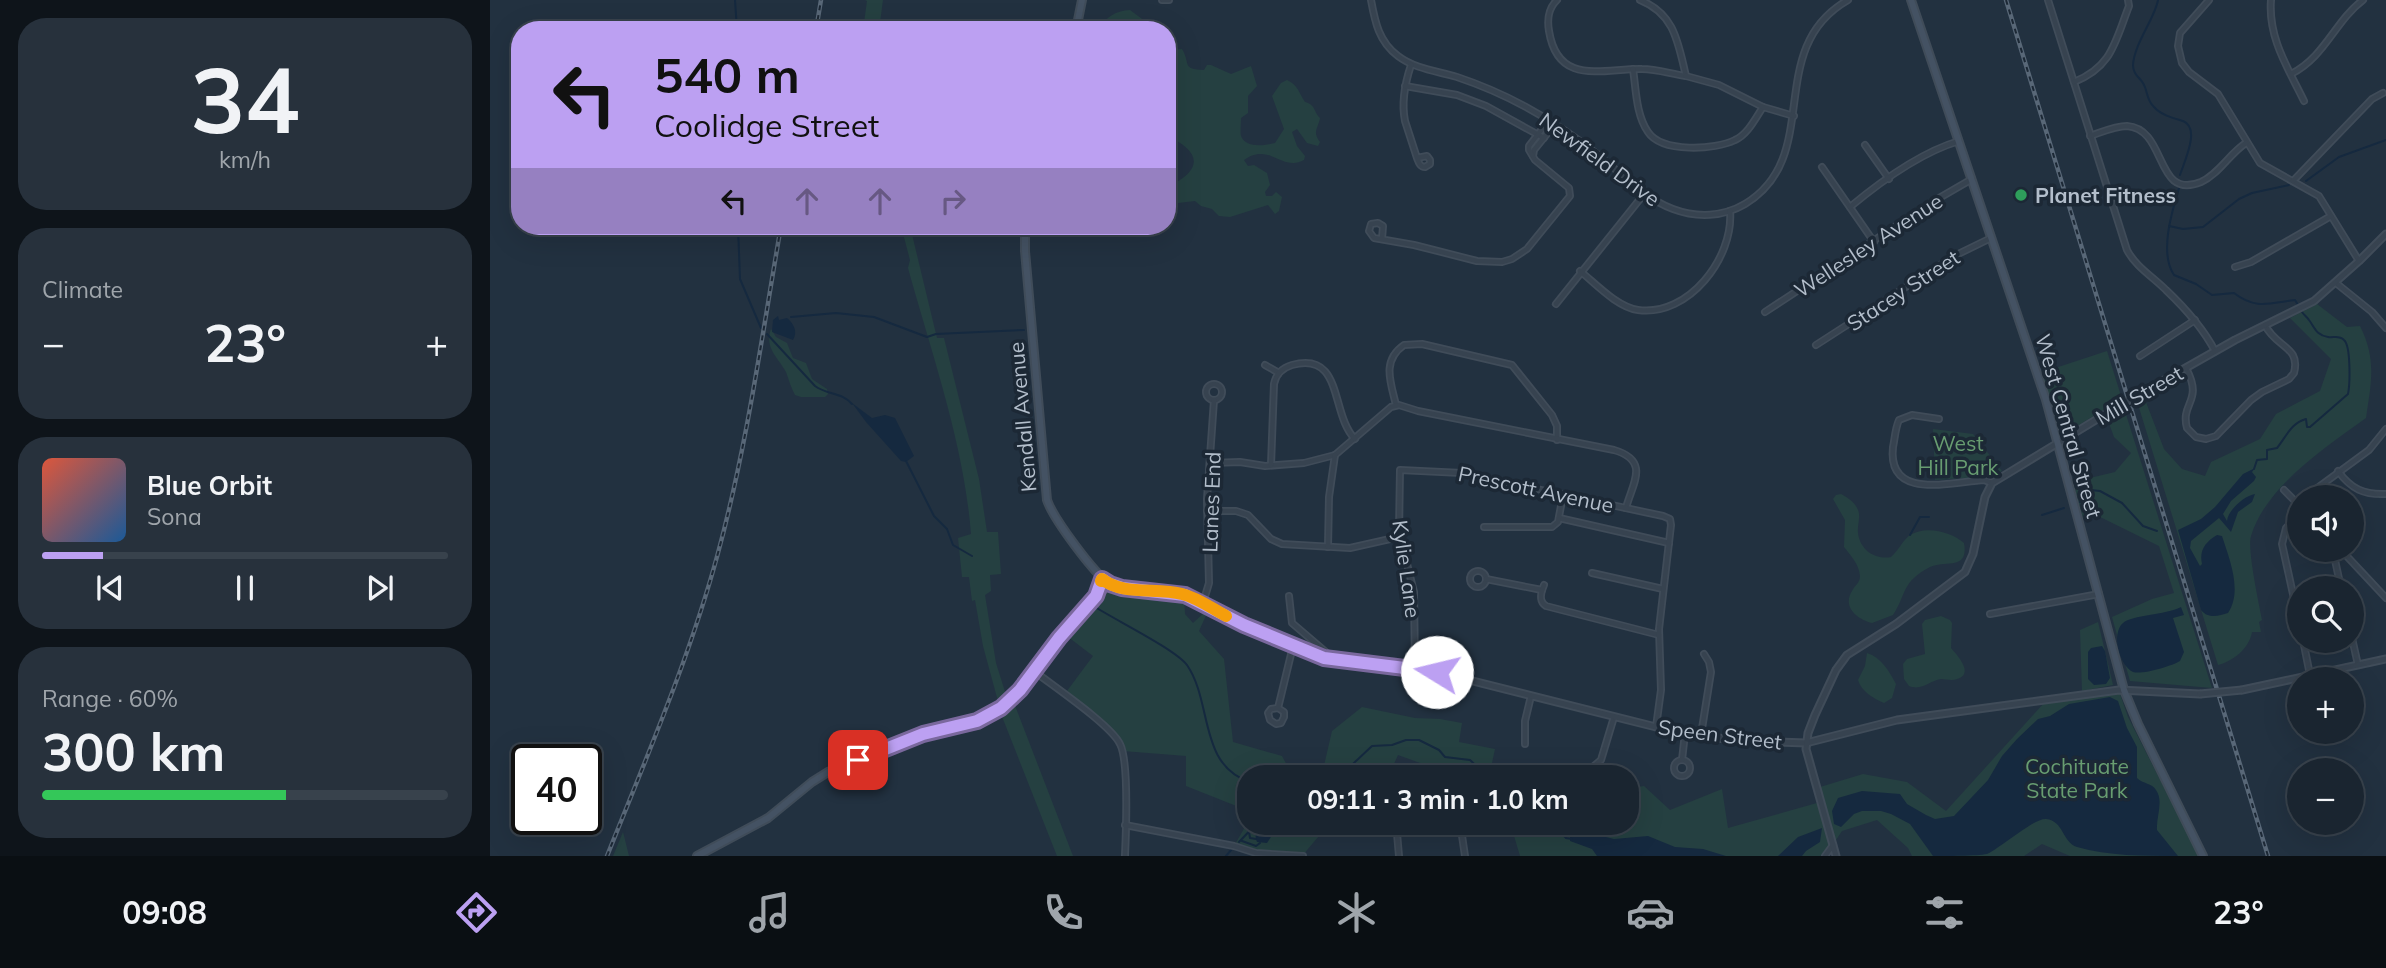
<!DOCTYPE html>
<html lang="en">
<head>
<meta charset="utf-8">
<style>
	body { margin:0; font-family:Mulish,sans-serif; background:#27313c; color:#f1f3f6; height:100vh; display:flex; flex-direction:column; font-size:26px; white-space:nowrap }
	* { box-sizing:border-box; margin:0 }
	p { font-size:23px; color:#9fa5ab }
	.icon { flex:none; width:38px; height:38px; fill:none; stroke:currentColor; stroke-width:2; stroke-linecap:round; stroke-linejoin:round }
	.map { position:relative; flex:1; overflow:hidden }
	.panel { display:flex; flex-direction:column; gap:18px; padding:18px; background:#0e141a; width:490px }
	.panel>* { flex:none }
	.guide { position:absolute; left:21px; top:21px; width:665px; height:214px; border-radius:28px; box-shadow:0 7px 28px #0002,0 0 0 2px #38424c; background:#bca0f2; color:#111; overflow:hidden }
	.controls { position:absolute; left:1797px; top:485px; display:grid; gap:14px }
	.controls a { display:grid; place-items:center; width:77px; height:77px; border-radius:50%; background:#1a2530; box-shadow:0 7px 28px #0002,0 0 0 2px #38424c; font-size:35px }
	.speed { position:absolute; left:21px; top:744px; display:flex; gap:14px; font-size:35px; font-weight:700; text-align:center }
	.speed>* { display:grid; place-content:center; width:91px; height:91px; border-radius:50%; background:#1a2530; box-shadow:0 7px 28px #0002,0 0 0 2px #38424c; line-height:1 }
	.speed .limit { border:4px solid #111; border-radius:10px; background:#fff; color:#111 }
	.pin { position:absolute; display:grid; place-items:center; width:60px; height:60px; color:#fff; margin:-30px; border-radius:14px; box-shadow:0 4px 10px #0006 }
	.me { position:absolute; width:77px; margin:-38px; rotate:279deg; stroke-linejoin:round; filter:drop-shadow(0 0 5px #0008) }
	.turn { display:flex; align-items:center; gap:24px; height:147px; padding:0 28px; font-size:32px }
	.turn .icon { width:91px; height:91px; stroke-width:2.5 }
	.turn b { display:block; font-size:49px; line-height:60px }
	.lanes { display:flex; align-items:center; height:66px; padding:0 28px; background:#0003; justify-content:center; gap:35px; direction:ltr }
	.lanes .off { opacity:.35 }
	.big { font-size:52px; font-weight:700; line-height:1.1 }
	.panel .card { flex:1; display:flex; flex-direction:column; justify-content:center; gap:10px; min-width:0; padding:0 24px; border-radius:28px; background:#27313c }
	.panel .dial { align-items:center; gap:0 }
	.dial b { font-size:91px; line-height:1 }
	.song { display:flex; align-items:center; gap:21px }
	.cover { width:84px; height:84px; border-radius:10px; background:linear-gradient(135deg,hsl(10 70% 55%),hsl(210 70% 35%)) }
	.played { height:7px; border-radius:4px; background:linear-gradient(90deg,#bca0f2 15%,#38424c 15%) }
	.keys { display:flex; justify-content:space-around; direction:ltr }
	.heat { display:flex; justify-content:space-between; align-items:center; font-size:38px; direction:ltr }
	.charge { height:10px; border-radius:5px; background:linear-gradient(90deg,#34c759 60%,#38424c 0) }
	.trip { position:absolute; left:747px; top:765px; width:402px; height:70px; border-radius:28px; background:#1a2530; box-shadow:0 7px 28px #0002,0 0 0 2px #38424c; font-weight:700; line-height:70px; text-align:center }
	.tab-bar { display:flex; height:112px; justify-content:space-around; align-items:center; background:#0a0f13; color:#9fa5ab }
	.tab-bar .icon { width:49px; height:49px }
	.tab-bar .selected { color:#bca0f2 }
	.tab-bar b { font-size:32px; color:#f1f3f6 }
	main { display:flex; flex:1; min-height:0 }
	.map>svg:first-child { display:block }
	.green { fill:#254041 }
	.water { fill:#15293f }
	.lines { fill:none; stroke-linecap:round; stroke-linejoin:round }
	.stream { stroke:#15293f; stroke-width:2 }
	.minor-casing { stroke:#404c59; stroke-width:8 }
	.tertiary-casing { stroke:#404c59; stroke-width:9 }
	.secondary-casing { stroke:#404c59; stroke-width:10 }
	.minor { stroke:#374350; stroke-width:4.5 }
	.tertiary { stroke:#374350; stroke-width:5 }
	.secondary { stroke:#445263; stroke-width:6 }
	.rail-casing { stroke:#586777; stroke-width:4.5 }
	.rail { stroke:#1c2835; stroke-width:2; stroke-dasharray:5; stroke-linecap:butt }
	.tertiary-bridge-casing { stroke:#404c59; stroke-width:9; stroke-linecap:butt }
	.tertiary-bridge { stroke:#374350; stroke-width:5 }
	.route-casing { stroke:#7a689d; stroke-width:18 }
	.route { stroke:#bca0f2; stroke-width:12 }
	.slow { stroke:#f59e0b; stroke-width:12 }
	.leisure-dot { fill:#2e9e5b; stroke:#1c2835; stroke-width:2.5 }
	.labels { text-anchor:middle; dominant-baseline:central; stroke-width:7; stroke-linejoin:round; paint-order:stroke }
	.street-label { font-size:21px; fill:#b3becb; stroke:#1c2835 }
	.poi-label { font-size:21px; font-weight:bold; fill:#b3becb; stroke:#1c2835; text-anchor:start }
	.park-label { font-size:21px; fill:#689d71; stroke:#1c2835 }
</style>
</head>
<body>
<main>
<section class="panel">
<div class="card dial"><b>34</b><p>km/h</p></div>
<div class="card"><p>Climate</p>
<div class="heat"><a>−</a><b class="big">23°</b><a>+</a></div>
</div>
<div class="card">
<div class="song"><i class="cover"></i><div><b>Blue Orbit</b><p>Sona</p></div></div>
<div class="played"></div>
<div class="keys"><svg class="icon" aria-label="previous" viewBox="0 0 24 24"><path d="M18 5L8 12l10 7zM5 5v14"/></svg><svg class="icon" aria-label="pause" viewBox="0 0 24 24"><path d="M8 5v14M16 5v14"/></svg><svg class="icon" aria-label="next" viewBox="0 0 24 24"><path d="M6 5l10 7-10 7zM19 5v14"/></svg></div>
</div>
<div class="card"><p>Range · 60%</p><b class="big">300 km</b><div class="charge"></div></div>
</section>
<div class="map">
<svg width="1896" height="856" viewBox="0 0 1896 856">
	<rect width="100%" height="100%" fill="#223140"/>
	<g class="green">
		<path d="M375 0H393L389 30H373L377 1Z"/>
		<path d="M640 10 667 30H608C616 17 625 11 640 10Z"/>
		<path d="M677 47 681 50 692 49C701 64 691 69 714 70L717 65H721L741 74 761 66 767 86 758 96V113L751 118C751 123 750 132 751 136 756 149 776 145 785 143L794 129 782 96 791 83 797 80C808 85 809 93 815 102 826 105 823 111 830 118 828 129 822 132 830 142L828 146 817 143 807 129 802 132 807 146 815 156 814 160C792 172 780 142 754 160L758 166 764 165 777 173 780 185 775 192 776 196H782L786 192 792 197 789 211 785 214 778 205 740 217 729 216 722 209 711 206 705 201 688 203 683 198 685 183C717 165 704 148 677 136Z"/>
		<path d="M411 226H420L447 338H454L489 479 497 532H508L511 574 500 575 501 591 495 595 506 663 517 698 509 705 493 646 485 600 482 601 479 577H472L468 538 481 534C474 444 442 355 418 268L420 260Z"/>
		<path d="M1827 304 1857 327 1870 326C1887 360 1881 383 1876 418 1836 447 1776 486 1761 536 1757 549 1769 604 1772 620L1769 622 1771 632H1762C1759 649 1743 661 1728 665L1647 401 1654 397 1674 449 1692 469 1715 476 1721 462 1770 439 1786 414 1830 391 1841 359 1800 318Z"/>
		<path d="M281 329 286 337 297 343 303 358 316 363 322 379 337 389 338 394 335 397H311L305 395C301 388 299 380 296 372 288 357 274 348 281 329Z"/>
		<path d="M1617 351 1632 399 1579 431 1573 432 1569 428 1550 373Z"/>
		<path d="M1634 408 1722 688 1640 681 1622 617 1662 599 1684 593 1669 546 1606 515 1593 518 1583 482 1625 472 1641 453 1624 437 1617 418Z"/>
		<path d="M1443 429 1483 434 1512 471 1503 476 1445 480Z"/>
		<path d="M1351 494C1358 498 1365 502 1368 510 1371 517 1367 525 1368 533 1370 550 1385 560 1401 557 1408 551 1413 540 1420 535 1436 525 1462 532 1474 543 1479 571 1455 560 1440 567 1411 582 1417 594 1403 615L1382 623C1367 619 1352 607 1362 591 1365 585 1370 583 1370 576 1369 564 1361 556 1354 547L1355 520 1343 499 1346 495Z"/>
		<path d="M620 584 694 595 695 614 703 623 717 610 718 611 709 631 734 659 743 742 792 756 799 769 833 770 842 731 872 707 925 718 950 719 972 723 969 742 1005 749 1002 763 1032 772 1038 777H969L908 755 898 777H760L759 811 696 786V756L633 751 624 735 574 695 603 656 573 633Z"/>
		<path d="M1451 616 1460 620 1462 623 1461 648C1467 655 1485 674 1467 679 1462 681 1456 679 1451 679 1439 681 1432 691 1419 686L1414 679 1413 664 1417 659 1435 654 1432 624 1435 620Z"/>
		<path d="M1608 622 1623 685 1592 691 1590 630Z"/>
		<path d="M1377 653C1391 657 1399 671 1406 684L1402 698 1394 703C1384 699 1371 691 1368 680L1375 666Z"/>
		<path d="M1627 693 1630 694 1638 717 1709 856H1580L1552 844 1534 856H1422L1418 848 1387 820 1352 831 1338 852 1330 856H1030L1022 829 1010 823 1138 822V790L1139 788 1154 786 1180 810 1232 789 1238 828 1334 801 1330 787 1373 774 1417 782 1456 811 1553 704Z"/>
		<path d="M524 703 583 856H567L511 714Z"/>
		<path d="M759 820 760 822 840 823 812 856 772 854 744 846Z"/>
		<path d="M133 832 139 856H123Z"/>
	</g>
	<g class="water">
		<path d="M288 316 289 320 297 318C304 324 308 332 303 340L282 332 283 320Z"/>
		<path d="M362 403 382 418 395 415 405 418 424 456 416 462 411 461 376 422Z"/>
		<path d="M1765 468 1762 472 1766 477 1764 481 1741 501 1733 514 1737 521C1738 510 1754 496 1765 494L1762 502 1748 512 1741 532 1729 518 1701 541 1700 548 1710 566 1712 564C1709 551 1715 542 1727 535L1732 536C1739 558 1753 591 1738 613 1729 616 1718 619 1711 610L1688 530 1711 519 1725 507 1753 474Z"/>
		<path d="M1691 607 1694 615 1683 618 1694 652 1690 661C1682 666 1652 675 1643 672 1629 665 1621 633 1633 623 1642 615 1675 615 1691 607Z"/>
		<path d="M1612 646 1615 651 1620 678 1616 684 1604 685 1598 679V652L1601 648Z"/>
		<path d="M1620 697 1628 701 1637 728 1647 747V778C1653 784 1662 783 1666 790 1674 801 1666 817 1667 830L1688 856C1654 856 1618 856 1587 847 1572 842 1574 821 1556 819 1544 818 1512 847 1497 854 1487 856 1456 856 1443 856L1420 824 1401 814 1391 811H1372L1364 814 1351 827 1344 824 1342 811 1348 798 1372 791 1410 794 1417 804 1436 815 1445 819 1464 816 1498 780 1512 756 1527 739 1548 719 1560 716 1579 704Z"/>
		<path d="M1096 826 1112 836 1124 839 1158 836 1185 847 1213 849 1236 856H1107L1102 849 1080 841V835L1084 830Z"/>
		<path d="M771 827 778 832 781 828 784 832 777 843 767 842C764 836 766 831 771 827Z"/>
		<path d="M1332 828 1330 842 1316 851 1312 856H1288L1308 837Z"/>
	</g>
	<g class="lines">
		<g class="stream">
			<path d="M245 0 247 30"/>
			<path d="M1668 0C1665 18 1644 44 1643 65 1643 74 1649 77 1653 83 1658 91 1656 100 1664 107 1671 115 1683 118 1693 121 1711 128 1694 162 1690 175"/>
			<path d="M1816 181 1849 157 1896 140"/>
			<path d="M1689 188C1682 211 1669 253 1684 275L1706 284 1722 295 1744 293C1766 310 1779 303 1805 300L1808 305"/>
			<path d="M248 226 250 279 271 328"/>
			<path d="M1679 226 1693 229 1713 227 1749 199 1762 193 1799 185"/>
			<path d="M301 317 346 313 384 317 437 337 446 334 534 330"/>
			<path d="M277 334 325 386C337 395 352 392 362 404"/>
			<path d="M416 461 444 516 457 529 463 545 482 556"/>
			<path d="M1764 469 1767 460 1777 459V450L1787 448C1796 437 1801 423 1816 419L1817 427H1820L1858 394C1860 384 1861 346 1854 340 1849 335 1844 338 1838 337 1826 335 1825 328 1819 320 1817 317 1814 315 1812 312"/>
			<path d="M1590 502 1601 490 1610 491 1632 503 1653 526 1667 531"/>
			<path d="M1552 515 1574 508"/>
			<path d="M1420 535 1430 517H1439"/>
			<path d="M602 605C623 619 685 649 697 665 723 703 708 765 760 782"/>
			<path d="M849 777 882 746 902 745 916 740H929L949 750 955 757 980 760 994 773 993 777"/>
			<path d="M1042 822 1049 825 1064 824 1076 838 1082 839"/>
			<path d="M759 832 760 838 766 839"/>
			<path d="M752 841 766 846 770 843"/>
			<path d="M749 842 768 822"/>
			<path d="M736 856 742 849"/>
		</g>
		<g class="minor-casing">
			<g id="minor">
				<path d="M672 0H679"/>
				<path d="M881 0C885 22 889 42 908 56 925 69 947 71 967 77 991 85 1014 95 1036 107 1062 121 1087 138 1111 157 1134 176 1154 198 1183 209 1207 218 1233 217 1255 204 1335 156 1272 49 1358 0"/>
				<path d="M1067 0C1058 9 1057 19 1059 31 1068 87 1114 68 1152 69 1167 69 1181 74 1196 76 1188 43 1185 14 1150 0"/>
				<path d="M1558 0 1637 250C1646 267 1662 276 1676 290 1695 308 1713 328 1725 351"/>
				<path d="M1719 0 1690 33 1688 46 1692 63 1699 72 1728 94 1770 163 1829 196 1869 261"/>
				<path d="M1781 0C1778 38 1798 68 1814 101"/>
				<path d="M921 65C915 83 911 101 915 121L927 158C929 163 930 167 935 167L940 164V160L937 156 927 158"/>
				<path d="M1143 69C1146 89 1146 115 1158 132 1172 153 1225 150 1245 140 1258 134 1265 119 1273 107"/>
				<path d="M1801 74C1835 57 1845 21 1873 0"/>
				<path d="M1196 76 1229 85 1273 107 1304 116"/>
				<path d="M1584 82C1622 67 1625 42 1639 6L1638 0"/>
				<path d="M915 86 967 95 996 106 1054 138"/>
				<path d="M1600 136C1612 132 1625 126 1637 126 1678 129 1664 201 1711 182 1729 174 1740 153 1756 143"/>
				<path d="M1375 145 1399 179"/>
				<path d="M1043 156 1044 150 1065 124"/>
				<path d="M1332 167 1384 242"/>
				<path d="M1803 181 1882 99 1893 93"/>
				<path d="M1360 207C1390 182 1432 152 1469 141"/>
				<path d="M892 239 893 226 888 223 881 224 879 231 884 238 924 245 987 261 1012 262 1022 259 1037 249 1080 196 1079 188 1045 160 1039 150V146L1059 120"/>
				<path d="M1745 267 1761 262 1841 216"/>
				<path d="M1090 271C1106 284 1127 307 1148 310 1199 317 1244 257 1240 211"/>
				<path d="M1846 283 1882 312 1896 328"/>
				<path d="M1066 304 1154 194"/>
				<path d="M1275 312 1444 201 1482 179"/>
				<path d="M1326 345 1464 256 1501 238"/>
				<path d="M1650 356 1705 320"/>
				<path d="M775 365 789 373"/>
				<path d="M1696 368C1714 402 1690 402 1697 428L1706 437 1716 439 1726 436 1761 400 1772 392 1799 379 1804 373C1811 346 1786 348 1775 325"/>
				<circle cx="724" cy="392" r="8"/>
				<path d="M906 405C901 383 891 361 914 345L932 344 1022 365 1062 415 1067 426V440"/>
				<path d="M1449 419 1422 415 1409 420C1405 429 1405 438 1403 447 1397 501 1461 482 1494 480L1502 483"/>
				<path d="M721 463 750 462 775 466 814 463 845 455 901 407 909 405 928 411 1124 450C1161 461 1142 484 1136 508"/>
				<path d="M781 465 784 384C786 374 792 368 802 365 854 351 840 414 865 439"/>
				<path d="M1848 471C1861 489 1874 495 1896 494"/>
				<path d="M1826 489 1879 450 1896 429"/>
				<path d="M1794 490 1810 506"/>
				<path d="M717 511H746L758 515 781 539 792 544 860 548 909 537"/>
				<path d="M1810 514 1796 528 1792 544 1810 626"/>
				<path d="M1069 518 1179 543"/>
				<path d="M994 527H1062L1068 522 1073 495"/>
				<path d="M838 547 839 497 845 455"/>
				<path d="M1848 550 1845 560 1851 588"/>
				<path d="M1851 550 1896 598"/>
				<circle cx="988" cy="579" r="8"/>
				<path d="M1102 573 1173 589"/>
				<path d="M996 579 1052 590"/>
				<path d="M1054 585C1051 592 1048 601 1056 606L1169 635"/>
				<path d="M799 596 802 623 844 659"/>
				<path d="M713 603 719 583 717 499 724 400"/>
				<path d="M1500 614 1609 594"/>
				<path d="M1862 638 1868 665"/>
				<path d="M1813 640 1820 675"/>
				<path d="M925 668 924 592 909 532 910 470 972 473 1173 516 1180 519 1181 525 1169 629 1171 690 1166 727"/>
				<path d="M544 671C563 686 621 725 630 744 639 761 636 833 635 856"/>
				<path d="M788 708 794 712V717L791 723 786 724 780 720 778 713 781 709 788 708 803 646"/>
				<path d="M1211 735 1221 672 1219 662 1214 654"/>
				<path d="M1035 744V721L1041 696"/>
				<circle cx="1192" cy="768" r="8"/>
				<path d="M1192 760 1195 733"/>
				<path d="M1091 777 1111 760 1124 717"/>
				<path d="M906 822 909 856"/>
				<path d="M970 822 975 856"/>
				<path d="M635 825 744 846 766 853 813 856"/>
				<path d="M1335 856 1343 845"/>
			</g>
		</g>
		<g class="tertiary-casing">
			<g id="tertiary">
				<path d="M1646 396 1745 340 1824 301 1869 261 1896 234"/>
				<path d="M620 584 695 595 754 625 834 658 935 669 1166 727 1240 740 1316 743 1407 720 1629 690 1710 694"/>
				<path d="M1752 690 1896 659"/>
				<path d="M1346 856 1316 749 1318 733 1325 715 1346 670 1357 655 1406 624 1475 572 1483 554 1495 497 1502 483 1632 404"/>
			</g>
		</g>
		<g class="secondary-casing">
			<g id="secondary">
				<path d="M1421 0 1556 400 1634 690 1648 724 1713 856"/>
				<path d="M586 30 592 0"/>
				<path d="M207 856 278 818 322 782 338 772 428 736 484 722 505 712 524 697 573 633 606 596 620 584C604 574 563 518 557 500L535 251V226"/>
			</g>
		</g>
		<use href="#minor" class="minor"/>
		<use href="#tertiary" class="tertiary"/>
		<use href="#secondary" class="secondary"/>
		<g class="rail-casing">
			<g id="rail">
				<path d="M1516 0 1778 856"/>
				<path d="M326 30 331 0"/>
				<path d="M117 856C157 756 200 657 228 553 257 446 272 335 291 226"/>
			</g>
		</g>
		<use href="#rail" class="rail"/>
		<g class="tertiary-bridge-casing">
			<g id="tertiary-bridge">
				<path d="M1632 404 1646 396"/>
				<path d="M1710 694 1752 690"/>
			</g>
		</g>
		<use href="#tertiary-bridge" class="tertiary-bridge"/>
	</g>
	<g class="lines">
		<g class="route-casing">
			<path id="route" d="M368 760 433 734 487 721 511 708 530 690 569 638 606 596 612 579 620 584 632 588 695 595 754 625 834 658 947 672"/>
		</g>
		<use href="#route" class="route"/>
		<path class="slow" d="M611 581 612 579C633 596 667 587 692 594 708 598 721 608 736 616"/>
	</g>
	<circle class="leisure-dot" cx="1531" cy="195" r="7"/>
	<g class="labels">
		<g class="street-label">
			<text transform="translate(1110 159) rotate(36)">Newfield Drive</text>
			<text transform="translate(1378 245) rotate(-33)">Wellesley Avenue</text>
			<text transform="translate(1413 290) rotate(-33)">Stacey Street</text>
			<text transform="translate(1649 395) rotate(-30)">Mill Street</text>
			<text transform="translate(532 417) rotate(-95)">Kendall Avenue</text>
			<text transform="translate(1579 426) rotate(74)">West Central Street</text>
			<text transform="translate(1046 489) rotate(12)">Prescott Avenue</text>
			<text transform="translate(721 502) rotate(-88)">Lanes End</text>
			<text transform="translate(917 569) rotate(82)">Kylie Lane</text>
			<text transform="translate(1230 734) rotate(7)">Speen Street</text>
		</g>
		<g class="poi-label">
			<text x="1545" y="195">Planet Fitness</text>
		</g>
		<g class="park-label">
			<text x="1468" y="443">West<tspan x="1468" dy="24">Hill Park</tspan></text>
			<text x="1587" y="766">Cochituate<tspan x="1587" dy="24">State Park</tspan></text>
		</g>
	</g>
</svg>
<div class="controls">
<a><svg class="icon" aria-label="sound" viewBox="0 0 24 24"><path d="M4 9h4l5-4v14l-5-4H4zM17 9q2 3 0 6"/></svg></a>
<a><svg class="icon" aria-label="search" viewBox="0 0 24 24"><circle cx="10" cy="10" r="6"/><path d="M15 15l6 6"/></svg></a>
<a>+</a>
<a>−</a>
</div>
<div class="speed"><div class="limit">40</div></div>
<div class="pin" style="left:368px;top:760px;background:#d93025"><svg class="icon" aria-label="arrive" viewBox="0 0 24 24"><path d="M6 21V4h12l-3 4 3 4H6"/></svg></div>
<svg class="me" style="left:947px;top:672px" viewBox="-20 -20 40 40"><circle r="19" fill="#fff"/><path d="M0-13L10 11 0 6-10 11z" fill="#bca0f2"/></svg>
<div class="trip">09:11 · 3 min · 1.0 km</div>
<div class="guide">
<div class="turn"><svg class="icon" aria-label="left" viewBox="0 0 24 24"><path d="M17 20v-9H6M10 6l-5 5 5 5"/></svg><div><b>540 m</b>Coolidge Street</div></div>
<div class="lanes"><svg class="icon" aria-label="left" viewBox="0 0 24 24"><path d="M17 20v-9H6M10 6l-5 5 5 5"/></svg><svg class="icon off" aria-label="ahead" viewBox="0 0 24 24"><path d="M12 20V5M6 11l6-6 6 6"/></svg><svg class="icon off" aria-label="ahead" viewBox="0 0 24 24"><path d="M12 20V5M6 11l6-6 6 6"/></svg><svg class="icon off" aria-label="right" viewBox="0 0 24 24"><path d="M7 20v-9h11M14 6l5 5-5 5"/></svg></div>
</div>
</div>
</main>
<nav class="tab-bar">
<b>09:08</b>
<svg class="icon selected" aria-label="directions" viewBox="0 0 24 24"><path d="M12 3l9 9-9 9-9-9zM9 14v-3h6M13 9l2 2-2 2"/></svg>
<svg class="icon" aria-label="music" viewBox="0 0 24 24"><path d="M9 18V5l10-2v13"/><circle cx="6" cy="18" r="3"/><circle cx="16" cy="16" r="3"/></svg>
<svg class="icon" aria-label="phone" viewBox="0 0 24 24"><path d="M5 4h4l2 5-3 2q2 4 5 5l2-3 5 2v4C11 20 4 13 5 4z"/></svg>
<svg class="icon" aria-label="climate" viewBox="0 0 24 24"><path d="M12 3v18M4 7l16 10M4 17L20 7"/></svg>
<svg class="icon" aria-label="car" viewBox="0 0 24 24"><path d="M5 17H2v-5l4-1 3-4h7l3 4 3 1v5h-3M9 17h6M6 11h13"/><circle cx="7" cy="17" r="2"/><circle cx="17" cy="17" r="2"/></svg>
<svg class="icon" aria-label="filters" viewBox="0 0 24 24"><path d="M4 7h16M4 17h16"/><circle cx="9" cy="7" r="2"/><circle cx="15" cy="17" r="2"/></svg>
<b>23°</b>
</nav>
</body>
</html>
